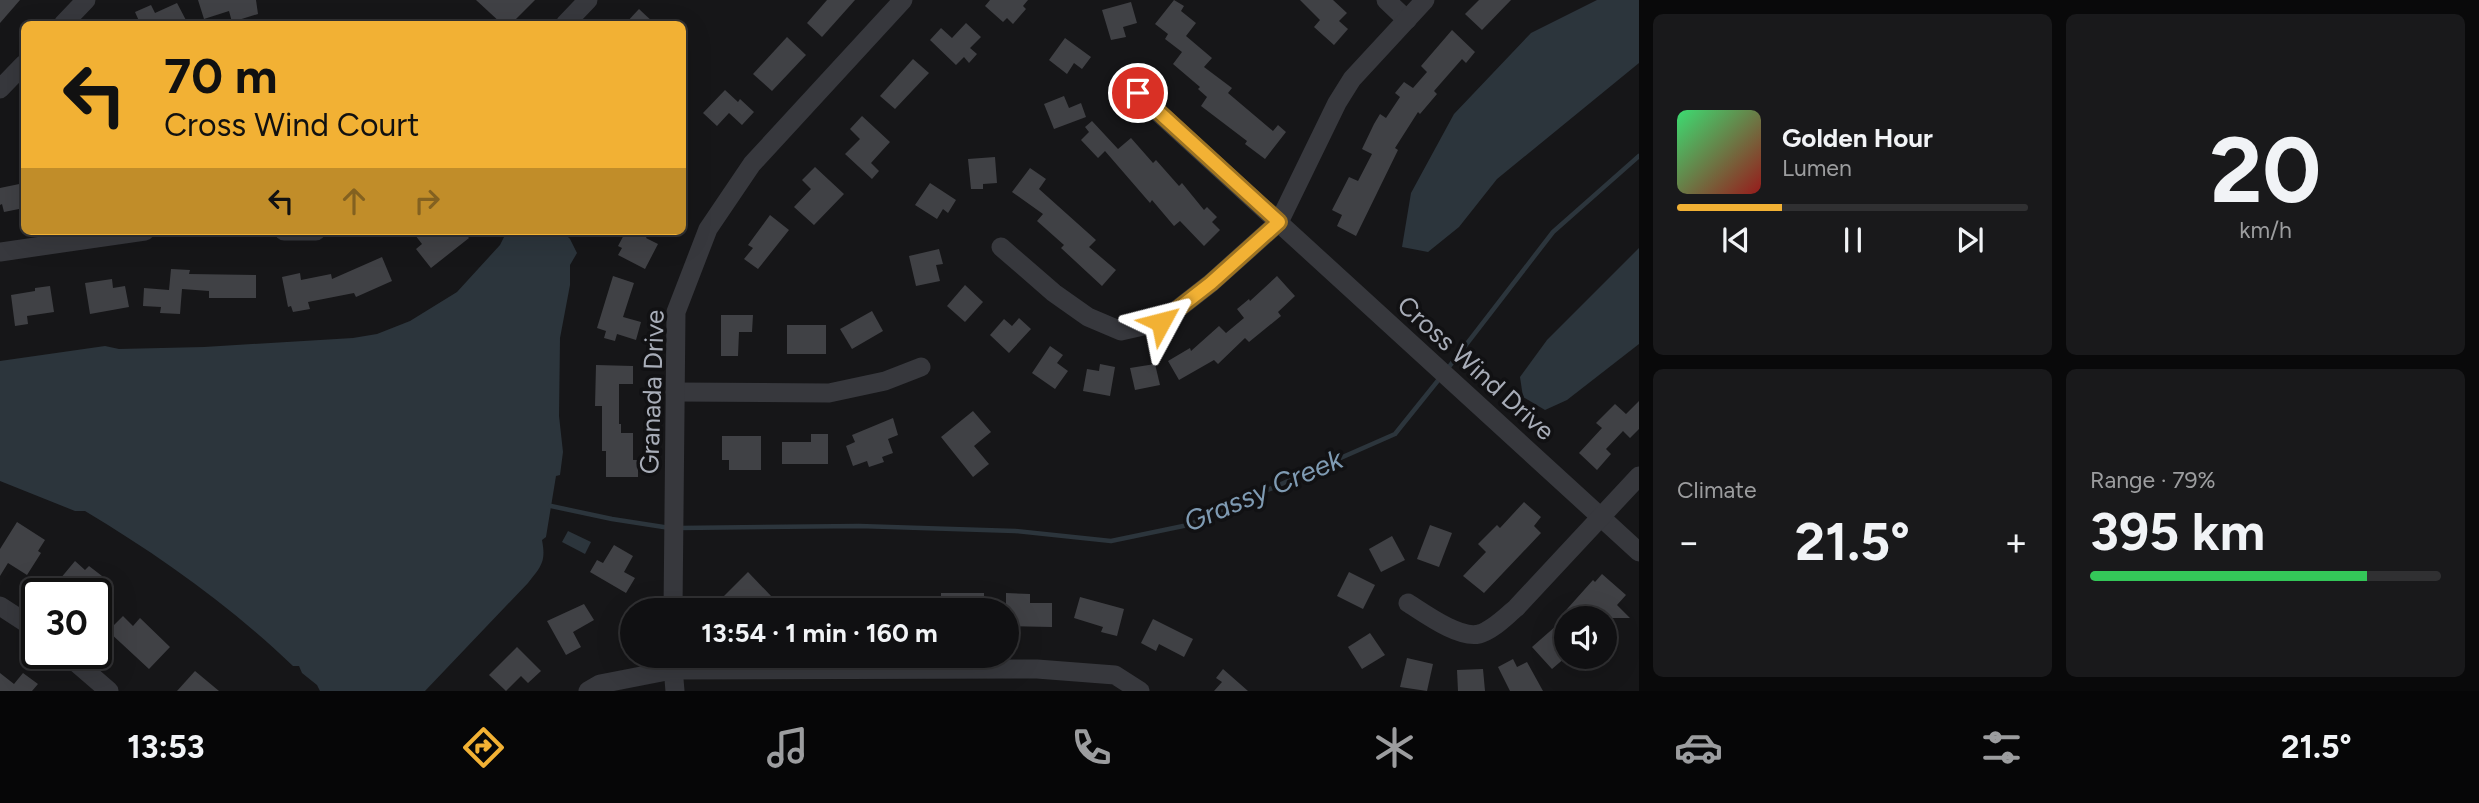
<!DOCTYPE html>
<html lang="en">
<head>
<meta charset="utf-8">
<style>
	body { margin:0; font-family:Figtree,sans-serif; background:#19191b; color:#f1f3f6; height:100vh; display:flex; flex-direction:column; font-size:26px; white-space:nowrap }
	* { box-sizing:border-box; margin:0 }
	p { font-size:23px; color:#9c9d9f }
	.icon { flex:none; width:38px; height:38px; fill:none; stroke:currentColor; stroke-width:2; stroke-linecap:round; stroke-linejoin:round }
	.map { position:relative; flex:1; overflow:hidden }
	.sheet { display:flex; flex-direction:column; gap:14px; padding:14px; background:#09090a; width:840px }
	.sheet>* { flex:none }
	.guide { position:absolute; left:21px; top:21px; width:665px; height:214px; border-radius:10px; box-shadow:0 7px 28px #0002,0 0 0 2px #303032; background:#f2b134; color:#111; overflow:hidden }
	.fabs { position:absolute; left:1554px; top:606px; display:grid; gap:14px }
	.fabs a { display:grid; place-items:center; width:63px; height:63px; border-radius:50%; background:#101012; box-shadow:0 7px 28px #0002,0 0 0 2px #303032; font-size:35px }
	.speed { position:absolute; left:21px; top:578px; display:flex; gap:14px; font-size:35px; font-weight:700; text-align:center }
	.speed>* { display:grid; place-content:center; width:91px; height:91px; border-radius:50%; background:#101012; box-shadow:0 7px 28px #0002,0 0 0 2px #303032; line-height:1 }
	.speed .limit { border:4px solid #111; border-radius:10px; background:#fff; color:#111 }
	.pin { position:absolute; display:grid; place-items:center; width:60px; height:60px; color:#fff; margin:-30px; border:4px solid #fff; border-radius:50%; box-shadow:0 2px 7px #0007 }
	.me { position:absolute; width:77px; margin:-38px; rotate:52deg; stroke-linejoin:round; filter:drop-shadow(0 0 5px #0008) }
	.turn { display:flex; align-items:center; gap:24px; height:147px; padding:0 28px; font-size:32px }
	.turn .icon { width:91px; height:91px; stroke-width:2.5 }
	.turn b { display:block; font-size:49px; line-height:60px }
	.lanes { display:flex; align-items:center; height:66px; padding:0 28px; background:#0003; justify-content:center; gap:35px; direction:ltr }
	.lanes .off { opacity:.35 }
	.big { font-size:52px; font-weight:700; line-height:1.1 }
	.sheet .tile { flex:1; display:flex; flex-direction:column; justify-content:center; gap:10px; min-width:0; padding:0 24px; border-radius:10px; background:#19191b }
	.sheet .dial { align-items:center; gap:0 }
	.dial b { font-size:91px; line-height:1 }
	.song { display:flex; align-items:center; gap:21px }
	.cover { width:84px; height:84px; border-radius:10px; background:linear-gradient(135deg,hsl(140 70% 55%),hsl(0 70% 35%)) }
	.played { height:7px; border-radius:4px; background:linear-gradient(90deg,#f2b134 30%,#303032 30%) }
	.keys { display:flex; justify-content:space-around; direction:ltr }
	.heat { display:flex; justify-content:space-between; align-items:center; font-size:38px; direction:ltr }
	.charge { height:10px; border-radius:5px; background:linear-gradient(90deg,#34c759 79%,#303032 0) }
	.sheet .tiles { flex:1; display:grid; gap:14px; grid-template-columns:repeat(2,1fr) }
	.trip { position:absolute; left:620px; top:598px; width:399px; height:70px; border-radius:35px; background:#101012; box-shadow:0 7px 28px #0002,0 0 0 2px #303032; font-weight:700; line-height:70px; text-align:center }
	.tab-bar { display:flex; height:112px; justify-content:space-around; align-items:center; background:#060607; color:#9c9d9f }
	.tab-bar .icon { width:49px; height:49px }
	.tab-bar .on { color:#f2b134 }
	.tab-bar b { font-size:32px; color:#f1f3f6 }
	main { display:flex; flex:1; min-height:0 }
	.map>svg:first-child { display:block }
	.water { fill:#2c353c }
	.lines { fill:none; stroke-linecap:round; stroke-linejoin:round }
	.stream { stroke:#2c353c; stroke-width:4.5 }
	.building { fill:#404145 }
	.minor { stroke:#37383d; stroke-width:19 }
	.route-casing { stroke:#9d7322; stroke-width:18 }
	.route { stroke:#f2b134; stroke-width:12 }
	.labels { text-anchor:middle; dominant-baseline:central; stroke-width:7; stroke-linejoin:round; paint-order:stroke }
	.street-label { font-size:26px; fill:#a8adb8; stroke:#111113 }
	.water-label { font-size:28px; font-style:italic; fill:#7f9bb3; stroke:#111113 }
</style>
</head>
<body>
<main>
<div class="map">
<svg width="1639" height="691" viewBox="0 0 1639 691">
	<rect width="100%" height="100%" fill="#161618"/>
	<g class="water">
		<path d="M1597 0H1639V63L1497 179 1459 227 1428 252 1402 247 1411 193 1454 114 1531 33Z"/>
		<path d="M507 231H562L570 239 577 253 570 265V285L560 338 559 416 563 452 560 475 556 476 546 537 542 540C546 561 542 566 528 583L425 691H320L317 685 302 673 299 666H293C229 605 160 556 85 511H75L0 481V361L105 346 119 349 204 347 353 338 377 334 410 321 457 292 500 245Z"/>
		<path d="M1639 248V344L1567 400 1545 410 1523 397 1520 377 1547 340Z"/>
		<path d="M568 531 591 542 585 554 562 542Z"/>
	</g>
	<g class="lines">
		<g class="stream">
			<path d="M1448 368 1553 232 1639 156"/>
			<path d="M551 506 612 519 670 528"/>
			<path d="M679 528 859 526 1015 531 1111 541 1188 525 1395 434 1440 378"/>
		</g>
	</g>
	<g class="building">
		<path d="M0 0H20L0 23Z"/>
		<path d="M198 0H256L258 14 232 22 229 11 204 19Z"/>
		<path d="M476 0H535L511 24H502Z"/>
		<path d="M827 0H855L822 37 807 23Z"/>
		<path d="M990 0H1028L1023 6 1026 9 1013 24 1007 18 1003 22 985 6Z"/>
		<path d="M1174 0 1184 6 1181 11 1196 23 1186 36 1212 58 1204 67 1232 88 1228 93 1273 131 1278 125 1286 132 1265 159 1245 144 1247 141 1201 106 1207 97 1198 89 1200 87 1173 64 1182 52 1165 39 1168 34 1155 24Z"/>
		<path d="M1300 0H1333L1347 13 1339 21 1348 29 1334 45 1314 27 1320 20Z"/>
		<path d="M1479 0H1511L1482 30 1465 14Z"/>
		<path d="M1131 2 1137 23 1123 27 1126 37 1111 40 1102 10Z"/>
		<path d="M177 3 188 24H131L139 21 135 12 151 5 155 13Z"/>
		<path d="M639 9 655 24H625Z"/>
		<path d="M966 23 981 37 970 48 977 54 969 63 964 57 956 65 930 40 941 28 952 38Z"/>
		<path d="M1452 30 1475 52 1466 63 1462 59 1434 91 1437 94 1420 114 1418 112 1395 148 1398 150 1356 236 1337 226 1342 215 1332 210 1349 177 1358 181 1372 154 1362 149 1374 124 1380 114 1386 118 1400 97 1395 93 1404 82 1413 88 1427 72 1421 66Z"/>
		<path d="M787 37 806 55 772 91 753 74Z"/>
		<path d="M1065 38 1091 57 1082 69 1074 63 1067 74 1049 60Z"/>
		<path d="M913 59 929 73 895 109 880 96Z"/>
		<path d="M725 90 738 102 740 99 754 112 742 125 729 113 717 126 703 113Z"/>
		<path d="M1064 96 1069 108 1081 103 1086 117 1054 129 1044 104Z"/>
		<path d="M862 116 890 142 871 163 879 171 872 179 845 154 860 139 850 129Z"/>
		<path d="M1092 121 1118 149 1131 138 1153 163 1156 160 1179 186 1182 183 1204 210 1207 207 1217 217 1212 222 1220 230 1204 246 1180 221 1174 226 1152 200 1150 203 1105 151 1098 158 1081 140 1089 132 1085 127Z"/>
		<path d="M995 157 997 183 983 184V189H971L968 159Z"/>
		<path d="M815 167 844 194 814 225 794 207 811 189 802 180Z"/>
		<path d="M1030 168 1046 179 1039 189 1096 240 1089 247 1116 270 1102 286 1061 248 1064 245 1037 221 1043 214 1012 192Z"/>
		<path d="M24 183V208L4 212 2 204 0 205V188Z"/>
		<path d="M930 183 956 200 948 213 943 209 937 219 915 205Z"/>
		<path d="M770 215 789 230 758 269 744 259 753 248 748 245Z"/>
		<path d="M412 231H463L469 238 431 268 416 249 422 244Z"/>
		<path d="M626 231H650L646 238 658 244 645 269 618 255 622 248 618 246Z"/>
		<path d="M939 249 943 264 936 265 940 281 916 286 909 256Z"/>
		<path d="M382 257 392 281 356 297 354 293 308 302 310 309 293 312 291 306 288 307 282 277 300 273 301 280 331 274 332 279Z"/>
		<path d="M171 269 190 270 189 274 256 275V298H209V291L182 289 180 314 160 313 161 307 143 306 144 288 169 290Z"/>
		<path d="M613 276 634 283 623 317 641 322 636 340 617 334 615 341 604 338 606 331 597 328Z"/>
		<path d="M1277 276 1295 296 1278 312 1281 316 1249 342 1245 338 1218 364 1214 360 1179 380 1168 361 1190 348 1191 351 1219 326 1226 333 1244 318 1237 309 1249 299 1250 301Z"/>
		<path d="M112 279 113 288 125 286 129 307 90 314 85 283Z"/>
		<path d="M965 285 983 302 965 322 947 306Z"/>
		<path d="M50 286 54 312 27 316 28 324 15 326 11 295 35 291V288Z"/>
		<path d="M872 311 883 331 852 349 840 329Z"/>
		<path d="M721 315H753L752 332H739L738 356H721Z"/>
		<path d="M1019 318 1031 329 1009 353 990 335 1004 319 1012 326Z"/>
		<rect x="787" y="325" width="39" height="29"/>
		<path d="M1050 346 1063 355 1057 363 1068 371 1055 389 1032 373Z"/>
		<path d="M1100 364 1115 367 1110 396 1083 391 1087 369 1099 371Z"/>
		<path d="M1155 364 1160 385 1135 390 1130 368Z"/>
		<path d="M596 365 633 366V384H619V424H621V433H633V460H638V477H606V451H602V406H595Z"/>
		<path d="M1639 401V429L1630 438 1623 431 1606 449 1611 454 1597 470 1579 453 1602 428 1596 423 1615 404 1626 414Z"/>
		<path d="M973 411 991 432 974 446 989 464 973 477 941 437Z"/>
		<path d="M893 418 898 435 888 439 893 453 882 457 884 462 869 467 867 461 853 466 846 446 855 442 852 435Z"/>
		<path d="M811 434H828V464H782V442H811Z"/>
		<path d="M722 436H761V470H729V460H722Z"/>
		<path d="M1524 502 1541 517 1534 526 1541 533 1484 593 1463 576 1486 552 1478 544 1497 525 1500 528Z"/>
		<path d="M17 522 45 540 38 551 41 553 27 575 8 563 0 576V549Z"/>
		<path d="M1430 525 1452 533 1439 567 1417 559Z"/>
		<path d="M1392 536 1405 560 1381 572 1369 549Z"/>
		<path d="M614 545 633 556 624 572 635 578 626 593 590 572 597 560 603 563Z"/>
		<path d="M75 561 85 570 89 566 102 576 98 581 114 593H109L96 609V593H66L55 585Z"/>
		<path d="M748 572 773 598 762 611H726L718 602Z"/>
		<path d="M1349 572 1375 585 1363 609 1337 596Z"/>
		<path d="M1602 574 1626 595 1617 605 1630 618H1566V657L1552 669 1532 647 1565 618H1559L1593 580 1595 582Z"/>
		<rect x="941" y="593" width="43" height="18"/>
		<path d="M1006 593 1030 594V603H1052V627L1006 626Z"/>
		<path d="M1080 597 1124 609 1117 636 1101 632 1103 627 1074 618Z"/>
		<path d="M584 604 594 620 573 632 581 647 566 655 547 621Z"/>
		<path d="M123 616 133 626 140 618 170 647 149 669 108 631Z"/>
		<path d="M1153 619 1193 639 1184 657 1159 644 1156 651 1141 643Z"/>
		<path d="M1370 633 1385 655 1362 669 1348 647Z"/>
		<path d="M517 647 541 671 528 683 521 676 506 691 489 675Z"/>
		<path d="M1407 658 1433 664 1427 691 1400 687Z"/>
		<path d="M1513 659 1517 667 1527 662 1543 691H1510L1498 667Z"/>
		<path d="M1223 669 1248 691H1214L1222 682 1216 678Z"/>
		<path d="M1483 669 1485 691H1458L1457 670Z"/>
		<path d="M195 671 219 691H177Z"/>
		<path d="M0 673 14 684 23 673 38 684 32 691H0Z"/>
	</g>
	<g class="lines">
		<g class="minor">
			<path d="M1386 0 1407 20"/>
			<path d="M63 24 86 0"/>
			<path d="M565 24 588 0"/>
			<path d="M0 89 24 64"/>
			<path d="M1137 93 1639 552"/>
			<path d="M284 231H316"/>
			<path d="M1001 247 1054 293 1088 317 1121 331 1161 322 1211 283 1279 222 1337 103 1352 79 1425 0"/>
			<path d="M0 252 145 231"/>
			<path d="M675 392 829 393 885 381 921 367"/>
			<path d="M1408 603C1424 613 1459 639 1479 634 1493 630 1505 617 1516 608L1639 476"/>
			<path d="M0 606 37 630"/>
			<path d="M673 611 676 312 708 229 752 164 903 0"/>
			<path d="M65 653 109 691"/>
			<path d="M672 656 675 691"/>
			<path d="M588 691 600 684 672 670 1037 669 1115 675 1140 691"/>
		</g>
	</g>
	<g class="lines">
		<g class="route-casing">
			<path id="route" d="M1138 93 1279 222 1211 283 1161 322"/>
		</g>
		<use href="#route" class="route"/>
	</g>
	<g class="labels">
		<g class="street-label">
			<text transform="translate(1476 368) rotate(42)">Cross Wind Drive</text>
			<text transform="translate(652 392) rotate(-88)">Granada Drive</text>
		</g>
		<g class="water-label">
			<text transform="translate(1263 490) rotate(-23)">Grassy Creek</text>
		</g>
	</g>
</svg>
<div class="fabs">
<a><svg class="icon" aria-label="sound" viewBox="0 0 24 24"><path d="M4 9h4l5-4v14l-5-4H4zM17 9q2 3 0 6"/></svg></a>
</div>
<div class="speed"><div class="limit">30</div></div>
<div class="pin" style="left:1138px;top:93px;background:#d93025"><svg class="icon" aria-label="arrive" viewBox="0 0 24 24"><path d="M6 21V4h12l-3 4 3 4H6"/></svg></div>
<svg class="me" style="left:1161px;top:322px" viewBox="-20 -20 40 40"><path d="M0-17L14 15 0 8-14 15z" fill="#f2b134" stroke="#fff" stroke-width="4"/></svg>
<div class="trip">13:54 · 1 min · 160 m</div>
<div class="guide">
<div class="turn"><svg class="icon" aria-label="left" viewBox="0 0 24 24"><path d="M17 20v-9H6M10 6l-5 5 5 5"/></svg><div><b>70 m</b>Cross Wind Court</div></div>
<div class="lanes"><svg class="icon" aria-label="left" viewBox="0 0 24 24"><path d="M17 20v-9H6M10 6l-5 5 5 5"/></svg><svg class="icon off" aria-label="ahead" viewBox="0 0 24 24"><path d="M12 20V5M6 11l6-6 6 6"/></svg><svg class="icon off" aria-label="right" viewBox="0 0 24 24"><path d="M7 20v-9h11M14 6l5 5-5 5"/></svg></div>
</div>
</div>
<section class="sheet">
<div class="tiles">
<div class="tile">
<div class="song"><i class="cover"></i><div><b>Golden Hour</b><p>Lumen</p></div></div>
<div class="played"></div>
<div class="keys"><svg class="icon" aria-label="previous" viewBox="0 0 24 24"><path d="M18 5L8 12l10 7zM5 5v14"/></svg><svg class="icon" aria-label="pause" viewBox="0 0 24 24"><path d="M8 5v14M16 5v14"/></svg><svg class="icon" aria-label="next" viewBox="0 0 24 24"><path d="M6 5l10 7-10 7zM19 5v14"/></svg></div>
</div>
<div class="tile dial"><b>20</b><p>km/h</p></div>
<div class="tile"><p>Climate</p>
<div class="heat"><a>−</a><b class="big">21.5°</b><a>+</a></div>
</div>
<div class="tile"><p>Range · 79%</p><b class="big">395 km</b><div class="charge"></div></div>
</div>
</section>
</main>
<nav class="tab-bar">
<b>13:53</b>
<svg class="icon on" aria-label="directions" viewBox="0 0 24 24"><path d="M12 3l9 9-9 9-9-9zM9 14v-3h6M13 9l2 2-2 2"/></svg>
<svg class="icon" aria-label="music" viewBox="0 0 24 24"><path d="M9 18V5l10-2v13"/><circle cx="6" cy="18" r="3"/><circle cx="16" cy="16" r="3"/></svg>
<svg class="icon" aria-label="phone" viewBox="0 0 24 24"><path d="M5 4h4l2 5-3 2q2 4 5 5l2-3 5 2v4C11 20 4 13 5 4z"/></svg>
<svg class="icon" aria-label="climate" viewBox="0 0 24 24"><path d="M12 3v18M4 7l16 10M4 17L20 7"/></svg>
<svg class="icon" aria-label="car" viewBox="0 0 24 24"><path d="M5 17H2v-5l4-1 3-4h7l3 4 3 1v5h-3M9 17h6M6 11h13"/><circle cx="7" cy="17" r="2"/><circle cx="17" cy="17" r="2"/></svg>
<svg class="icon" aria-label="filters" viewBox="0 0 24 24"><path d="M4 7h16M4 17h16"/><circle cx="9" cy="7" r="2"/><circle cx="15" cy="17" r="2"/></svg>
<b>21.5°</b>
</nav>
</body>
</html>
